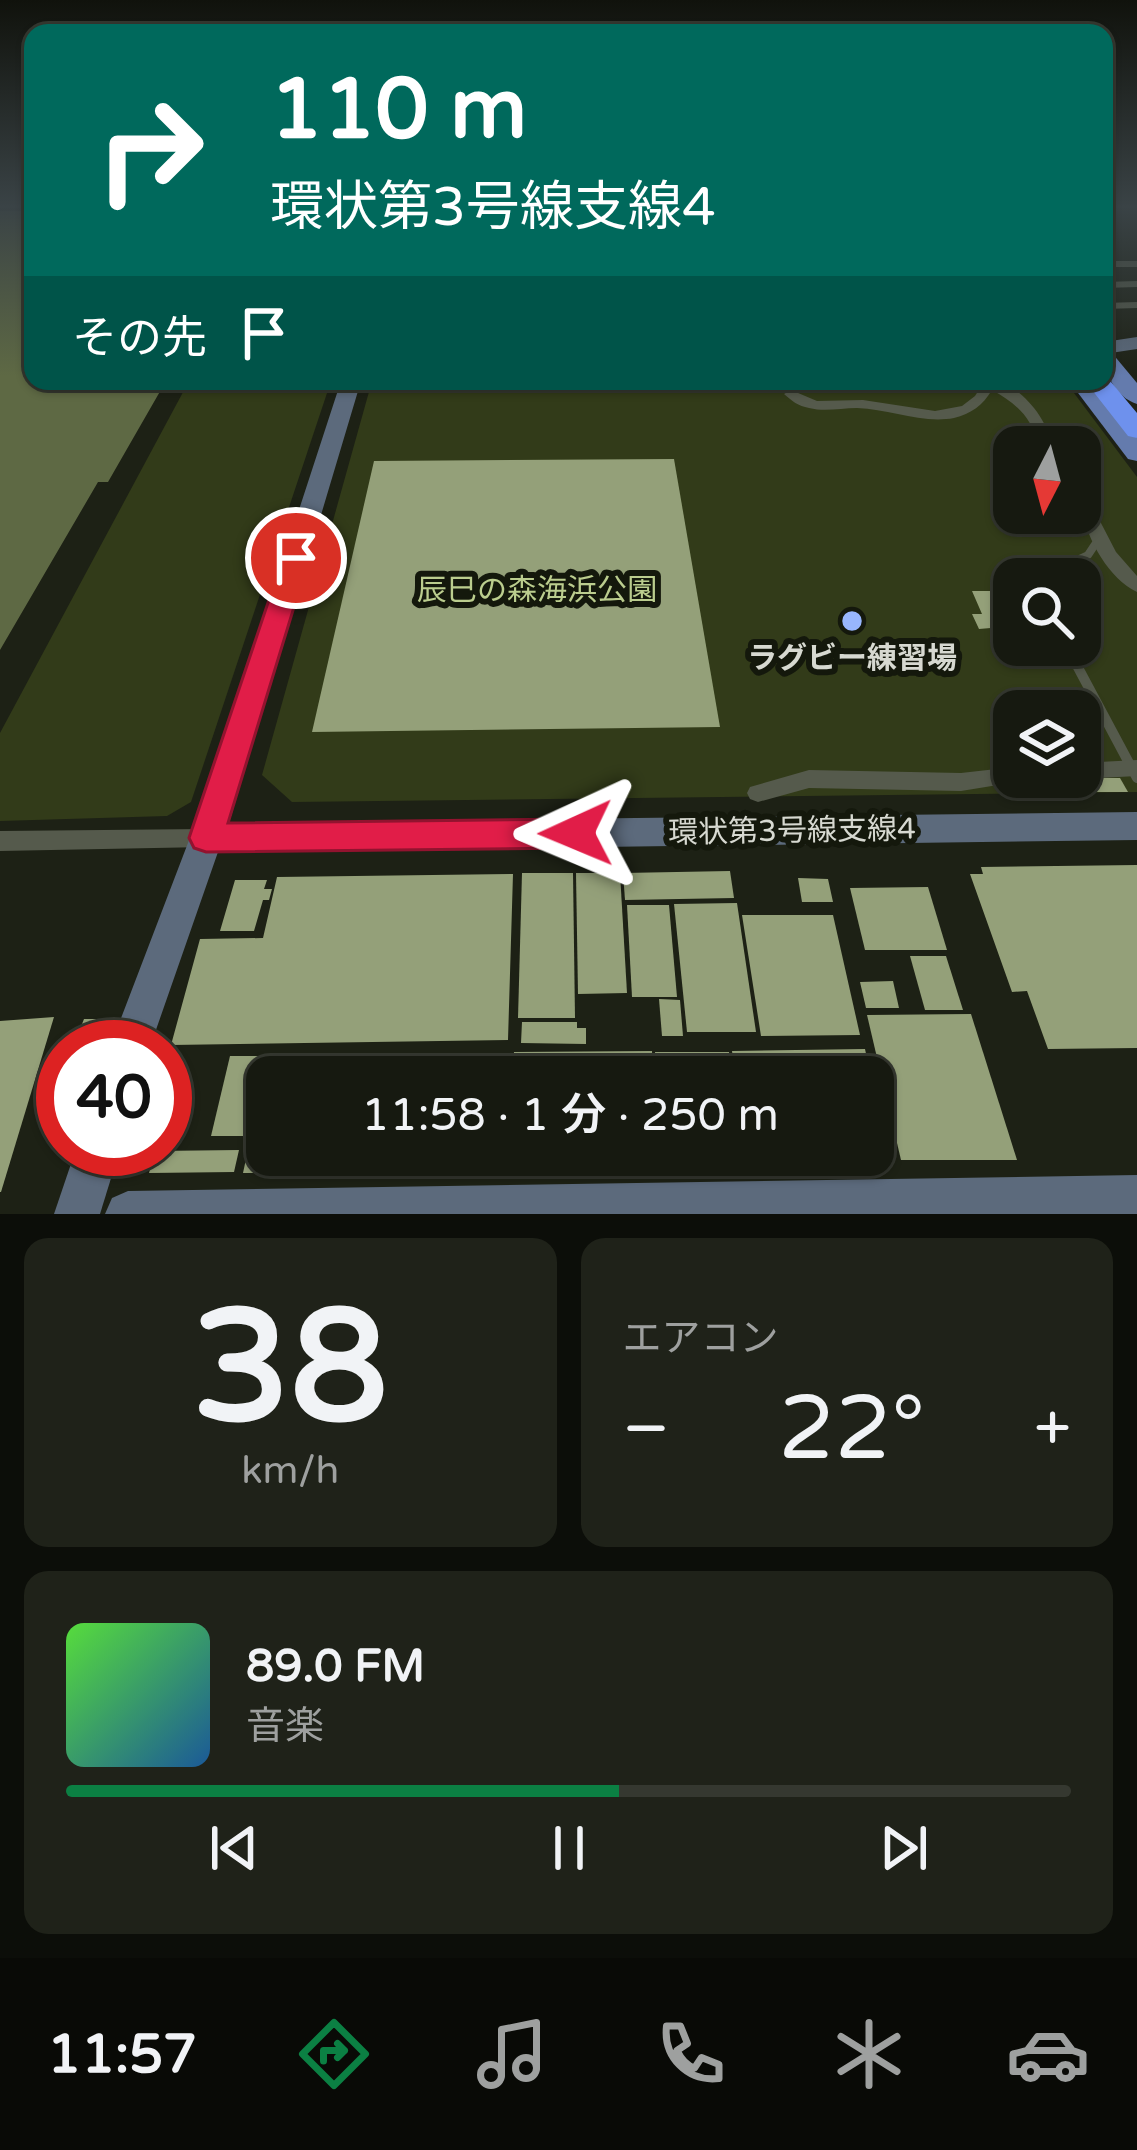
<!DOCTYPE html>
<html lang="ja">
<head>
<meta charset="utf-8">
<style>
	body { margin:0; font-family:"Varela Round","Noto Sans JP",sans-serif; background:#1f2219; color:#f1f3f6; height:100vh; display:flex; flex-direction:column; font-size:45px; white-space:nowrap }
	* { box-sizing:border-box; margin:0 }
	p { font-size:39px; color:#9ea09f }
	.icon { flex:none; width:66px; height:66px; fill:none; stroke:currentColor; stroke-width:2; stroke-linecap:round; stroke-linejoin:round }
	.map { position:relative; height:1214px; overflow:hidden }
	.drawer { display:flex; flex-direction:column; gap:24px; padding:24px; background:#0c0e09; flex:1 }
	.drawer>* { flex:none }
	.top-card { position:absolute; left:24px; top:24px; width:1089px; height:366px; border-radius:24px; box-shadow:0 3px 9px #0004,0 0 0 3px #353830; background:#00695c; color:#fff; overflow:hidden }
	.needle { width:78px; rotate:186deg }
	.buttons { position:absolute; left:993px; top:426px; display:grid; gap:24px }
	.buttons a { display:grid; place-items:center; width:108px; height:108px; border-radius:24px; background:#161910; box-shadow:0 3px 9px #0004,0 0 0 3px #353830; font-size:60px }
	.speed { position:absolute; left:36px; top:1020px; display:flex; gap:24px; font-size:60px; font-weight:700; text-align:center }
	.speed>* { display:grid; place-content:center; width:156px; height:156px; border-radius:50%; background:#161910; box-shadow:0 3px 9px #0004,0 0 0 3px #353830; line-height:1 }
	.speed .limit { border:18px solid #d22; background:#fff; color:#111 }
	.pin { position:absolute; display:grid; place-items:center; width:102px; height:102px; color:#fff; margin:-51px; border:6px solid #fff; border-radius:50%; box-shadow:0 3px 12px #0007 }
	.me { position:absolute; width:132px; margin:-66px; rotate:269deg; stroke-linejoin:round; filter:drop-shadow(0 0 9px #0008) }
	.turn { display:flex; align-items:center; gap:42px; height:252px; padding:0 48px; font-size:54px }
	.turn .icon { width:156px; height:156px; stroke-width:2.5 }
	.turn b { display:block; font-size:84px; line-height:102px }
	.then { display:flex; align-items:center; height:114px; padding:0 48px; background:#0003; gap:24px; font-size:45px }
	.big { font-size:90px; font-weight:600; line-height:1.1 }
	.drawer .card { flex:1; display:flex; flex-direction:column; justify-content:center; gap:18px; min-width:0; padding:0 42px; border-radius:24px; background:#1f2219 }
	.drawer .dial { align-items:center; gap:0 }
	.dial b { font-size:156px; line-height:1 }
	.song { display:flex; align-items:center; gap:36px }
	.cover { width:144px; height:144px; border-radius:18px; background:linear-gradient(135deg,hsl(110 70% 55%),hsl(210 70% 35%)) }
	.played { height:12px; border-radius:6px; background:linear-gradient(90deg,#0b8043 55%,#353830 55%) }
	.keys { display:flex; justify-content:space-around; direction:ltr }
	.heat { display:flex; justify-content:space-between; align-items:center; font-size:66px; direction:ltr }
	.drawer .tiles { flex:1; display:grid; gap:24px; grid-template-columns:1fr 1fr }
	.card:last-child { grid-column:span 2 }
	.trip { position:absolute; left:246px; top:1056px; width:648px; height:120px; border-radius:24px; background:#161910; box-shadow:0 3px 9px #0004,0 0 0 3px #353830; font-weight:600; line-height:120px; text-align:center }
	.tabs { display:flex; height:192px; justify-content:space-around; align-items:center; background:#090a06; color:#9ea09f }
	.tabs .icon { width:84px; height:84px }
	.tabs .on { color:#0b8043 }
	.tabs b { font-size:54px; color:#f1f3f6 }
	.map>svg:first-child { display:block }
	.green { fill:#323b19; fill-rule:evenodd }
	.water { fill:#5e6944 }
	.building { fill:#94a079 }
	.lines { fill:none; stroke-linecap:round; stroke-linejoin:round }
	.lane-far2 { stroke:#555a4c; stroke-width:6 }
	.lane-far1 { stroke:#555a4c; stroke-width:8 }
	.lane { stroke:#555a4c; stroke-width:10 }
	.street { fill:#555a4c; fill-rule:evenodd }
	.secondary { fill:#5c6a7c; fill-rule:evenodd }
	.primary { fill:#647bad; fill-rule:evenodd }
	.highway { fill:#6e91ed; fill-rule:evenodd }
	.route { fill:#e11d48; stroke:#92132f; stroke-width:3 }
	.poi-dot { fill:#98b6fd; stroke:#14180c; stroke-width:4.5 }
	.labels { text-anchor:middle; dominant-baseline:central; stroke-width:12; stroke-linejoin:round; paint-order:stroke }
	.park-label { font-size:30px; fill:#bbcd8e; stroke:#14180c }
	.poi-label { font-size:30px; font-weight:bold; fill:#d7d9d1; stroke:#14180c }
	.street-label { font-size:30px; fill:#d7d9d1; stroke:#14180c }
</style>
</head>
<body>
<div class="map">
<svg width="1137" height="1214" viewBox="0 0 1137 1214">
	<rect width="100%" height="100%" fill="#1d2115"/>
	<g class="green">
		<path d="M189 381H331L191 802 167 816 0 821V733Z"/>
		<path d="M372 381H1065L1137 477V792L292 802 262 775ZM1014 447H1080V513H1014ZM1014 579H1080V645H1014ZM1014 711H1080V777H1014Z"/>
	</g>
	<path class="water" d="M0 211H33V381H166L108 482H98L0 650Z"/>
	<g class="building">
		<path d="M674 459 720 727 312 732 374 461Z"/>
		<path d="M972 591H1001L1014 626 979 629 972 614H982Z"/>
		<path d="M1087 778H1120L1128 792H1095Z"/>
		<path d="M1137 865V1048L1048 1049 1027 991 1012 992 970 874H983L981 867Z"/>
		<path d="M730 871 734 898 625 900 623 873Z"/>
		<path d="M522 873H573L575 1018H518Z"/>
		<path d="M576 873H620L627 993 578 994Z"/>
		<path d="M513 874 508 1040 171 1045 200 939 263 938 277 877Z"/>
		<path d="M798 878 828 879 833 902H802Z"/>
		<path d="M235 880H267L264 889H272L269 900H263L254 931H220Z"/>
		<path d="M928 887 947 950H865L850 888Z"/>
		<path d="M737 903 756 1032H687L674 904Z"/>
		<path d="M627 905H669L677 997H632Z"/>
		<path d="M742 915H833L860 1035 761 1036Z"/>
		<path d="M910 956H946L963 1010H925Z"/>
		<path d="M893 981 899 1008H866L860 982Z"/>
		<path d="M659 999 680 1000 683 1036H662Z"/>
		<path d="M971 1014 1017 1160H901L867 1015Z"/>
		<path d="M54 1017 1 1192H0V1021Z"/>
		<path d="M84 1019H103L92 1047H73Z"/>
		<path d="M522 1022H577V1028H586V1044L521 1043Z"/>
		<path d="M865 1049 871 1077H736L732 1051Z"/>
		<path d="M652 1051 653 1077H513L514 1052Z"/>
		<path d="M655 1052H729L732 1077H657Z"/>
		<path d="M392 1055 389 1077H267V1155H380L378 1172 243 1173 268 1056Z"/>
		<path d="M230 1056H265L248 1136H211Z"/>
		<path d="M875 1092 890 1159 747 1162 746 1155H873Z"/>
		<path d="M239 1150 234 1172 149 1173 155 1151Z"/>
		<path d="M511 1155H659L660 1163 510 1165Z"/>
	</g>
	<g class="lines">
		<g class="lane-far2">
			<path d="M1104 264H1137"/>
			<path d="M1104 285 1137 284"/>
			<path d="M1104 306 1137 305"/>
		</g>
		<path class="lane-far1" d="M1041 577 1088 555 1098 540"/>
		<g class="lane">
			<path d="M1036 579 1048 574"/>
			<path d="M1066 645 1137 778"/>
		</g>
		<g class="street">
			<path d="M977 381C984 381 991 379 998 381 1023 389 1048 419 1052 447H1038C1033 418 1017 404 992 390 983 405 971 414 954 418 922 424 890 409 857 408 841 408 825 412 809 408 798 406 792 401 784 394L791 390 817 401 863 400 935 411 962 406 975 396 982 385Z"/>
			<path d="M1080 493 1088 498 1116 552 1137 576V592C1105 577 1080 527 1080 493Z"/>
			<path d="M1137 760V776L1080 779 1073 777H1080V763Z"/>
			<path d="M1014 767V777H1024L1022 781 961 791 809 788 758 802 750 799 747 793 750 787 809 770 961 773Z"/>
			<path d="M206 829 214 831 217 838 214 845 206 847 0 851V831Z"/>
		</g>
		<g class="secondary">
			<path d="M1137 337V349L1104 354V342Z"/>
			<path d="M341 381H361L229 823 1137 812V840L218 852 150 1047H110L204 801Z"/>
			<path d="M76 1149H120L100 1214H54Z"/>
			<path d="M1137 1175V1214H105L112 1198 128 1191Z"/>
		</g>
		<g class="primary">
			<path d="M1104 351 1112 353 1137 383V404C1115 397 1104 373 1104 351Z"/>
			<path d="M1069 381H1092L1137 438V461L1128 459Z"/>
		</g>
		<path class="highway" d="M1106 376 1137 413V438L1128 436 1085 381H1104Z"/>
	</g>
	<linearGradient id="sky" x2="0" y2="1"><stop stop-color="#10120c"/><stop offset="0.55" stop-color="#3a4346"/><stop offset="1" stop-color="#3a4346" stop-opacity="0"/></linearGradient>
	<rect width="1137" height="376" fill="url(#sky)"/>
	<path class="route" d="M296 550 309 558 228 823 576 819 588 823 593 833 588 844 576 848 206 852 194 848 189 838 283 558Z"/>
	<circle class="poi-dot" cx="852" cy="621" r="12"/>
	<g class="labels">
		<g class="park-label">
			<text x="537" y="590">辰巳の森海浜公園</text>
		</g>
		<g class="poi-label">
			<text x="852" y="658">ラグビー練習場</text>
		</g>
		<g class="street-label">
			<text transform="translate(792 831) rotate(-1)">環状第3号線支線4</text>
		</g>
	</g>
</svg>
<div class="buttons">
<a><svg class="needle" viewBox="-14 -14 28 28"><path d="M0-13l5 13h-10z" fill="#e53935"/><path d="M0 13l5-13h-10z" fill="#9ea09f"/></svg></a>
<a><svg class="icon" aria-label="search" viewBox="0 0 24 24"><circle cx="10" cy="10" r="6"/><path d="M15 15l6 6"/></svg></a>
<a><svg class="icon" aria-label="layers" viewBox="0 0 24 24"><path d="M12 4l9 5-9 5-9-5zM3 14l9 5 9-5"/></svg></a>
</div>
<div class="speed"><div class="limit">40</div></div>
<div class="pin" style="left:296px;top:558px;background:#d93025"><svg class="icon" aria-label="arrive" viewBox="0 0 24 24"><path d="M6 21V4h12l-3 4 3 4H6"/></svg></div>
<svg class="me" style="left:576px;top:833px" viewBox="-20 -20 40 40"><path d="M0-17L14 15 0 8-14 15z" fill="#e11d48" stroke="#fff" stroke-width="4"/></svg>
<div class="trip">11:58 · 1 分 · 250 m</div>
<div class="top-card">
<div class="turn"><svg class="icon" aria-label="right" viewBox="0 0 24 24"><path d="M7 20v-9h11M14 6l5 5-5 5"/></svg><div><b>110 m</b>環状第3号線支線4</div></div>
<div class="then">その先<svg class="icon" aria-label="arrive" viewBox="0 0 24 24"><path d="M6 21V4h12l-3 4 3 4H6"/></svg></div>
</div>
</div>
<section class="drawer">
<div class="tiles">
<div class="card dial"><b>38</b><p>km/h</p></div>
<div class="card"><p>エアコン</p>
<div class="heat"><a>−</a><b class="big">22°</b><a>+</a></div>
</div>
<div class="card">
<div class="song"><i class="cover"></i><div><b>89.0 FM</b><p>音楽</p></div></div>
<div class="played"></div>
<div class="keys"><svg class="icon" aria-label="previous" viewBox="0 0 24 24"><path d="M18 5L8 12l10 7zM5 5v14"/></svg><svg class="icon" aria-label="pause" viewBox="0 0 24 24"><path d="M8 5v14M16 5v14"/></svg><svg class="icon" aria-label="next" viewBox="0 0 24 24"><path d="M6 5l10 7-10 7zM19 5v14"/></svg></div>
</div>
</div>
</section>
<nav class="tabs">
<b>11:57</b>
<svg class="icon on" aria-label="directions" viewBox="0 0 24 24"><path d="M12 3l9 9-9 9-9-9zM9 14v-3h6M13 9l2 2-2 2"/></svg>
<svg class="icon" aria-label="music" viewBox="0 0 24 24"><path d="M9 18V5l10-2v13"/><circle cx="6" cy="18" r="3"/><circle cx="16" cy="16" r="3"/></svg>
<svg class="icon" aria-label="phone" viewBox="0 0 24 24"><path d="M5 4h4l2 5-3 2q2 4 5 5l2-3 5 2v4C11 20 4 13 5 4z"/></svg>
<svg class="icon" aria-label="climate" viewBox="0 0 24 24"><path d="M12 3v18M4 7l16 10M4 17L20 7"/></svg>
<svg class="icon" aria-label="car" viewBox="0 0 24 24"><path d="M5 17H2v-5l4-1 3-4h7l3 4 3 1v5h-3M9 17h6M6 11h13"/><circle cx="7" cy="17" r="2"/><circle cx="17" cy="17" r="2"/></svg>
</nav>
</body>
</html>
